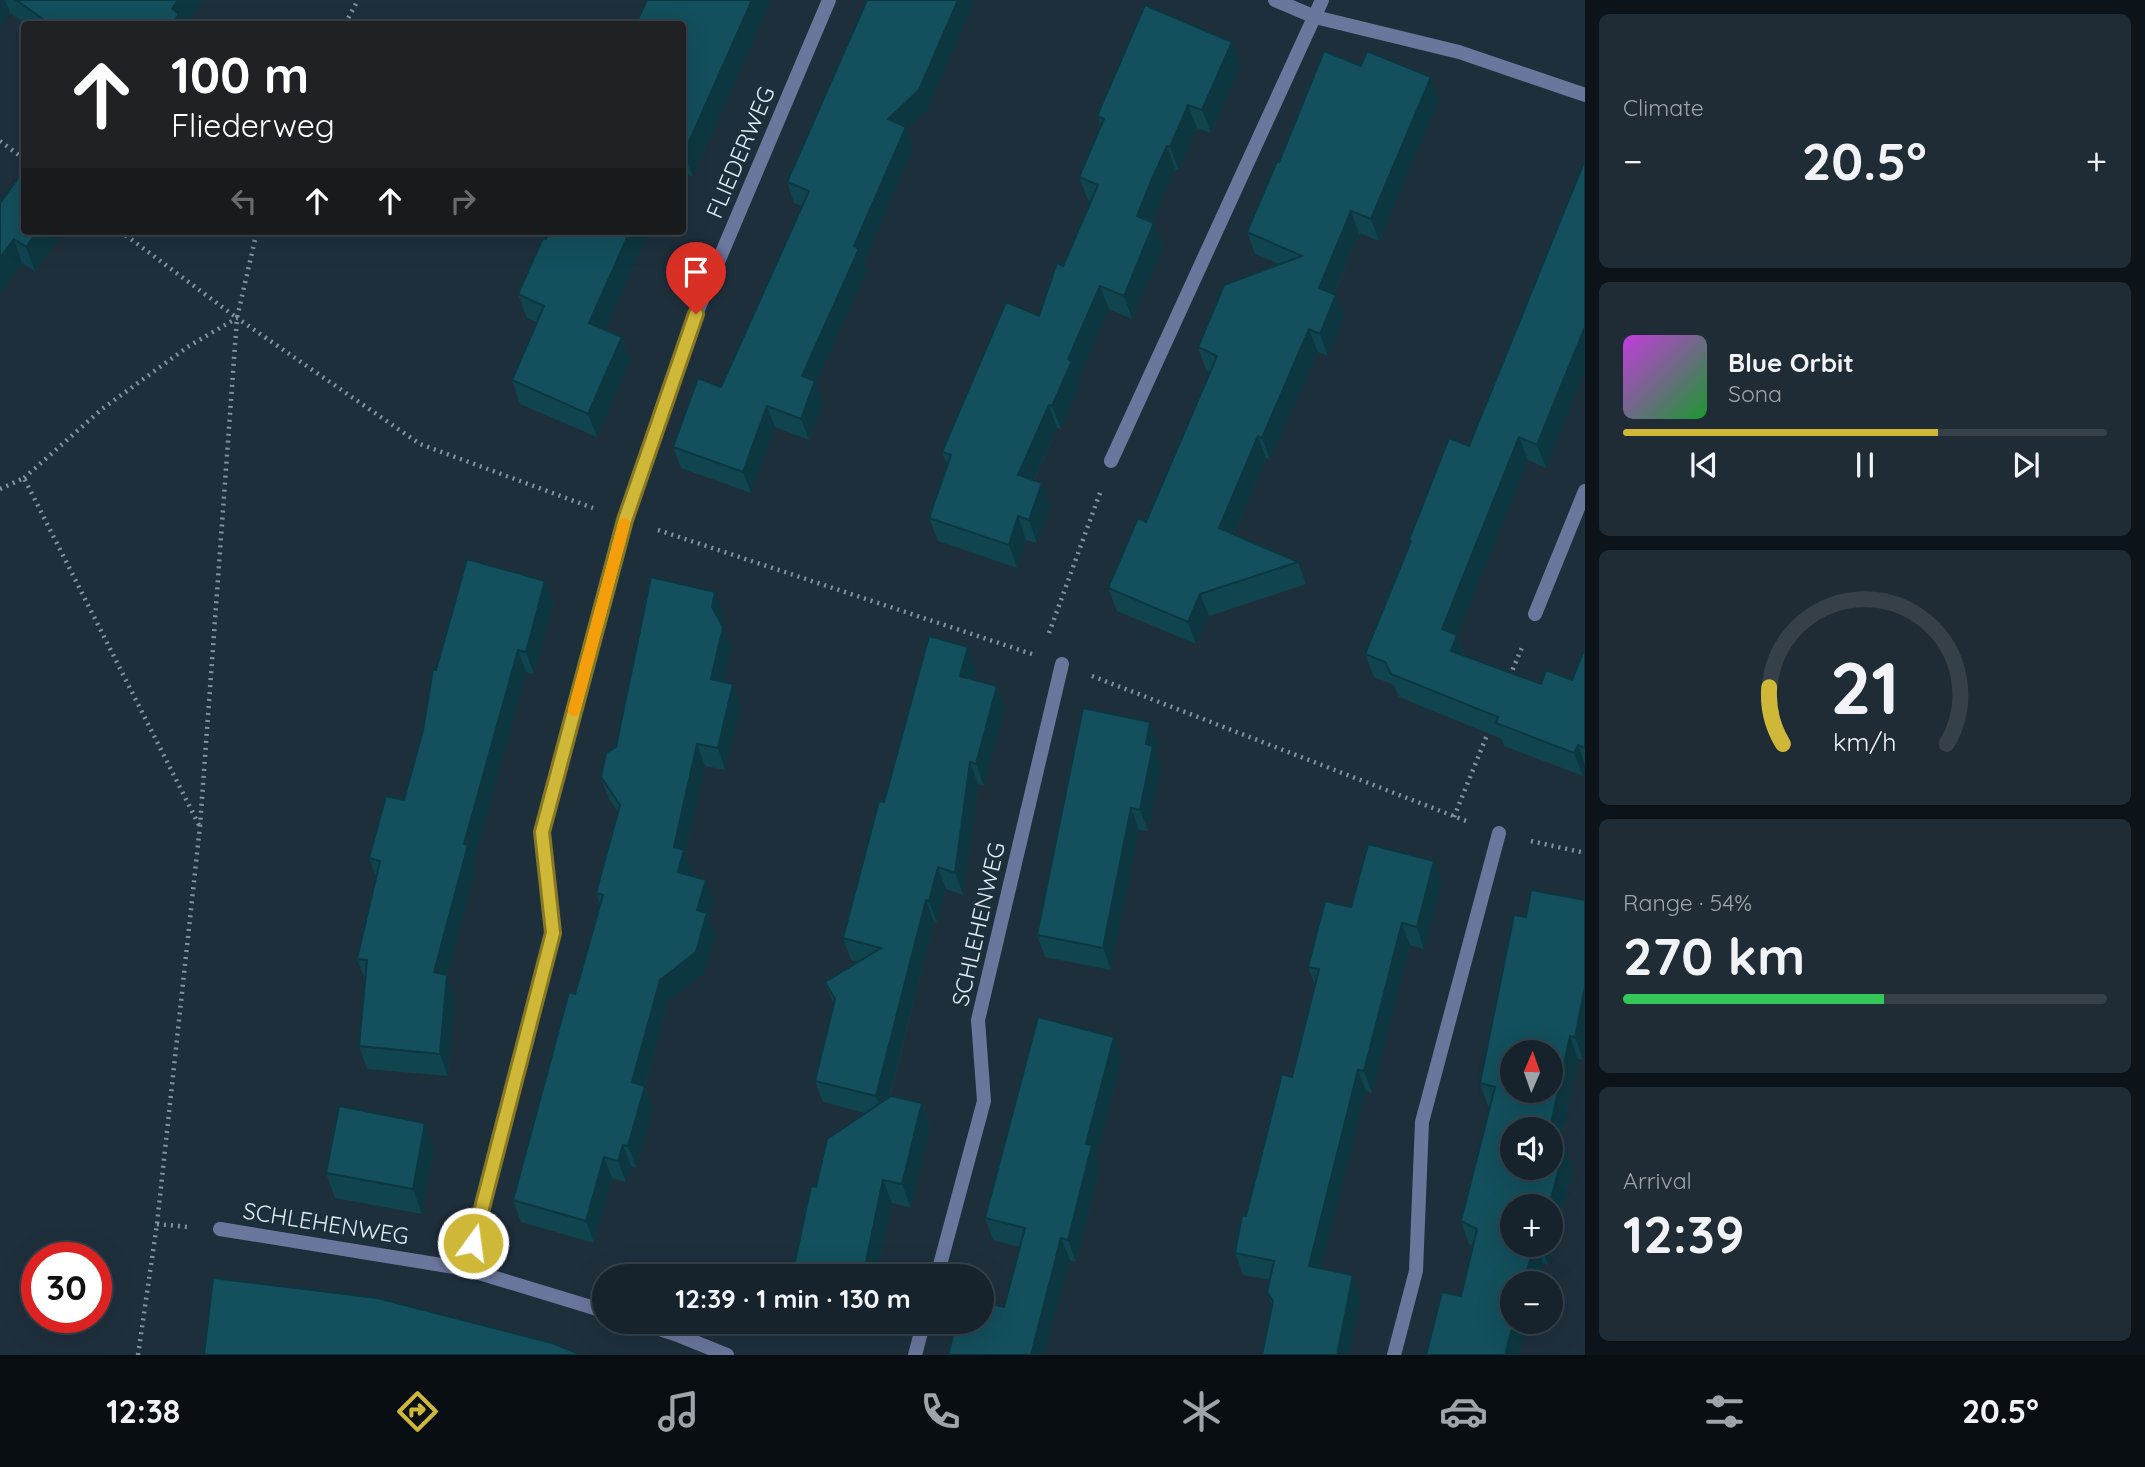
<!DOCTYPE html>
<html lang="en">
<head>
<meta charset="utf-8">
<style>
	body { margin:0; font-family:Quicksand,sans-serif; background:#1f2b35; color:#f1f3f6; height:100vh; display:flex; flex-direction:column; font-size:26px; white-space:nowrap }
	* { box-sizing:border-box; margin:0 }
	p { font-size:23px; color:#9ea4aa }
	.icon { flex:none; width:38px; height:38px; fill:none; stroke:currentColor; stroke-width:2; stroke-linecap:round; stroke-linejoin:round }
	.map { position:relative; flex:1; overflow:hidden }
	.sheet { display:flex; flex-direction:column; gap:14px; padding:14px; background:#0c1319; width:560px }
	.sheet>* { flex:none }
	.hud { position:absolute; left:21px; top:21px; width:665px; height:214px; border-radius:7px; box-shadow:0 7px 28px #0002,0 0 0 2px #354049; background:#202124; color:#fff; overflow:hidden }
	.needle { width:46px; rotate:2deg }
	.buttons { position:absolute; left:1500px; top:1040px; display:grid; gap:14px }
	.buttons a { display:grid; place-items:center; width:63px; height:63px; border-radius:50%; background:#16232d; box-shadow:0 7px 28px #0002,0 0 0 2px #354049; font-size:35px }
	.speed { position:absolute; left:21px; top:1242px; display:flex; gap:14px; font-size:35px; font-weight:700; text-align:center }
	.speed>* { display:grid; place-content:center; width:91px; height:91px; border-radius:50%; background:#16232d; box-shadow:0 7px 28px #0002,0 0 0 2px #354049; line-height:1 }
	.speed .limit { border:10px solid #d22; background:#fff; color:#111 }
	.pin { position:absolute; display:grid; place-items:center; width:60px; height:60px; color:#fff; margin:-72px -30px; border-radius:50% 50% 50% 0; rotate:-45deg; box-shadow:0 0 7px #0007 }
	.pin .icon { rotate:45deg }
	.me { position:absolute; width:77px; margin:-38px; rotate:14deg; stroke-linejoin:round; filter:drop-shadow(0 0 5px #0008) }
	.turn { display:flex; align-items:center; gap:24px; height:147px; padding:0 35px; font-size:32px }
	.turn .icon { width:91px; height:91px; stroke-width:2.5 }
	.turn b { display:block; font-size:49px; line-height:60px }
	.lanes { display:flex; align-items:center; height:66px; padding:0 35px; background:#0003; justify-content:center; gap:35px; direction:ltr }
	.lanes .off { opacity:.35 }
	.big { font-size:52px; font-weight:800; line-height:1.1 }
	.sheet .tile { flex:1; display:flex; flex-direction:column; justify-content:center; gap:10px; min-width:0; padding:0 24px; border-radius:10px; background:#1f2b35 }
	.sheet .dial { align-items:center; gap:0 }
	.dial svg { height:182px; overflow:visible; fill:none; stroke:#354049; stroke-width:7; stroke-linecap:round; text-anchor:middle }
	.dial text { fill:#f1f3f6; stroke:none }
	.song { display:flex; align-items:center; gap:21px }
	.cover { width:84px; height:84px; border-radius:10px; background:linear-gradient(135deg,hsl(290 70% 55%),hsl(130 70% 35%)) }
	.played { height:7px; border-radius:4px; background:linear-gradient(90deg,#cfb837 65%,#354049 65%) }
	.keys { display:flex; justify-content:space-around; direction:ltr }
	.heat { display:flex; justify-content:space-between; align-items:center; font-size:38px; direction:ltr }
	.charge { height:10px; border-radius:5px; background:linear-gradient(90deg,#34c759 54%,#354049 0) }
	.trip { position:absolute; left:592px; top:1264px; width:402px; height:70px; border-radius:35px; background:#16232d; box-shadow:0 7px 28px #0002,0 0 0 2px #354049; font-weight:800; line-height:70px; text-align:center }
	.dock { display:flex; height:112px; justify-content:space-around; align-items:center; background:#090e12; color:#9ea4aa }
	.dock .icon { width:49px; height:49px }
	.dock .selected { color:#cfb837 }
	.dock b { font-size:32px; color:#f1f3f6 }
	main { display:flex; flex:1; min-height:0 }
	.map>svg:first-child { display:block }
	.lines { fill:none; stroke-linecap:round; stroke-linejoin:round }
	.path { stroke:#84929c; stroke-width:4.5; stroke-dasharray:2 5; stroke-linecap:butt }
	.street { stroke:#6b769d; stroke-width:14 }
	.wall { fill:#10444f; fill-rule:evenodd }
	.shaded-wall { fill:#0d3740 }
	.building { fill:#134f5c; stroke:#0d3740; stroke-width:2; fill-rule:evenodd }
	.route-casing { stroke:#877824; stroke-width:18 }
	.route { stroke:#cfb837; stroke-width:12 }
	.slow { stroke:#f59e0b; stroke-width:12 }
	.labels { text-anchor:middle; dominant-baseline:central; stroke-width:7; stroke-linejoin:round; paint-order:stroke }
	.street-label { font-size:23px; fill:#e2edf6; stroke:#1e2f3c }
</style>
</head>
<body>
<main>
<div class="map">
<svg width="1585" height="1355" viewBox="0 0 1585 1355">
	<rect width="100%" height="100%" fill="#1e2f3c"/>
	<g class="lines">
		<g class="path">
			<path d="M345 24 358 0"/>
			<path d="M0 141 24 159"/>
			<path d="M120 231 237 318"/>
			<path d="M24 478 102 409 189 346 237 318 420 444 593 508"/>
			<path d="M0 489 24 478 199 825"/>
			<path d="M658 530 1032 654"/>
			<path d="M1049 633 1100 493"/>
			<path d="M1092 676 1469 822"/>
			<path d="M1510 676 1523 645"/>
			<path d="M1454 817 1489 730"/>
			<path d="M1531 841 1585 853"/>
			<path d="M157 1224 188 1227"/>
			<path d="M138 1355 157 1224 200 826 237 318 257 231"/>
		</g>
		<g class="street">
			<path d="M1275 0 1315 17 1459 52 1585 95"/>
			<path d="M1111 461 1322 0"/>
			<path d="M1535 614 1585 491"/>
			<path d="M220 1229 466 1269 604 1311"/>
			<path d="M466 1269 553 933 542 832 621 534 696 314 829 0"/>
			<path d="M937 1276 984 1101 978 1020 1062 664"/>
			<path d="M635 1321 675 1334 727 1355"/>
			<path d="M915 1355 924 1321"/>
			<path d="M1394 1355 1416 1271 1422 1122 1499 833"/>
		</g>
	</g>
	<g class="wall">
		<path d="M0 0H202V2L186 24H26L10 13Z"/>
		<path d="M647 0H771L693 177 682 172V24H640L638 19Z"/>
		<path d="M867 0H975L927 111 907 130 913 148 864 262 867 270 816 384 823 402 809 440 775 427 751 493 681 468 673 447 721 387 802 206 794 203 787 182Z"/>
		<path d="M1232 42 1240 66 1211 133 1197 128 1179 170 1175 169 1161 202 1152 223H1154L1163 247 1132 319 1109 309 1078 379 1080 384 1061 429 1057 428 1034 481 1042 483 1050 506 1037 543 1026 540 1017 568 938 541 929 518 947 465 942 452 1039 316 1063 266 1091 201 1088 200 1079 177 1101 125 1097 116Z"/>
		<path d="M1361 66 1431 77 1439 100 1379 241 1359 233 1334 294 1344 318 1328 356 1318 352 1270 460 1266 458 1234 534 1298 562 1306 584 1209 616 1196 644 1117 611 1108 588 1146 522 1210 372 1206 370 1198 347 1279 264 1255 254 1247 232 1279 162Z"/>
		<path d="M1585 160 1546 468 1528 460 1457 636 1465 656 1541 684 1572 680 1585 648V771L1583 776 1504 746 1502 739 1399 697 1394 685 1374 677 1365 654 1410 544 1409 540 1469 446Z"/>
		<path d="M24 170V231H64L35 271 22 263 0 294Z"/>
		<path d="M550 231H649L605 330 622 337 630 361 597 437 520 404 512 380 537 322 527 318 518 294Z"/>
		<path d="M545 581 553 603 534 674 526 672 474 861 476 868 447 976 455 998 448 1076 367 1069 359 1046 365 979 357 959 376 877 369 858 404 800 423 730Z"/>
		<path d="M723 613 721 623 731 648 723 682 741 706 725 770 705 766 685 854 692 872 691 875 714 901 709 918 715 935 704 974 668 1001 645 1086 653 1108 636 1168 631 1166 626 1182 612 1178 594 1243 521 1222 513 1200 575 994 600 904 596 893 618 812 609 799 601 777 616 747Z"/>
		<path d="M976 669 973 680 997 686 1005 708 984 786 978 784 963 895 946 889 937 923 934 922 890 1096 922 1103 930 1127 911 1208 892 1203 876 1276H792L816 1187 865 1113 823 1102 815 1081 834 1005 825 982 859 962 851 960 843 938 884 802Z"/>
		<path d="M1158 743 1156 755 1161 768 1148 831 1139 830 1111 970 1045 957 1037 935Z"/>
		<path d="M1442 883 1424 949 1410 945 1372 1093 1366 1091 1321 1268 1361 1297 1349 1355H1262L1272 1306 1267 1292 1270 1280 1243 1275 1235 1253 1292 1077 1315 985 1308 967 1351 907Z"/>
		<path d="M1531 890 1583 1060 1578 1059 1560 1145 1565 1146 1573 1169 1548 1265 1543 1263 1538 1283H1512L1461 1296 1473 1246 1469 1244 1461 1221 1490 1107 1488 1106 1480 1083 1526 917ZM1550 1206V1244H1512Z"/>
		<path d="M1122 1059 1096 1157 1100 1168 1076 1262 1070 1260 1004 1307 1020 1247 993 1240 985 1218Z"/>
		<path d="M434 1148 422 1214 335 1198 326 1173Z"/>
		<path d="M835 1321H866L865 1328Z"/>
	</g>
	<g class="shaded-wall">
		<path d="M0 0H5L10 13 0 27Z"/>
		<path d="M178 0H202V2L186 24H172V9Z"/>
		<path d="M752 0H771L693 177 684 153Z"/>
		<path d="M958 0H975L927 111 907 130 913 148 864 262 867 270 816 384 823 402 809 440 801 419 802 376 854 246 888 119Z"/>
		<path d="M1232 42 1240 66 1211 133 1202 110Z"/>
		<path d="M1431 77 1439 100 1379 241 1371 219Z"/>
		<path d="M1188 105 1197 128 1179 170 1170 147Z"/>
		<path d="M1167 146 1175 169 1145 239 1137 216Z"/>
		<path d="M1351 211 1359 233 1327 310 1319 288Z"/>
		<path d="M1154 223 1163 247 1132 319 1124 296Z"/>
		<path d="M38 231H64L35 271 26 247Z"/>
		<path d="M630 231H649L598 346 589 323Z"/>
		<path d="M14 239 22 263 0 294V258Z"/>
		<path d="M1100 286 1109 309 1078 379 1080 384 1061 429 1052 406 1068 359Z"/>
		<path d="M1336 295 1344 318 1328 356 1320 334Z"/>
		<path d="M1585 327V371L1546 468 1537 445Z"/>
		<path d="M1309 329 1318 352 1270 460 1262 438Z"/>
		<path d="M622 337 630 361 597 437 588 414Z"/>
		<path d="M1049 405 1057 428 1026 498 1018 475Z"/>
		<path d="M767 406 775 427 751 493 743 472Z"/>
		<path d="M1258 436 1266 458 1227 550 1219 528Z"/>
		<path d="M1519 437 1528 460 1457 636 1465 658 1459 674 1442 629Z"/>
		<path d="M1042 483 1050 506 1037 543 1029 520Z"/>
		<path d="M1018 516 1026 540 1017 568 1009 545Z"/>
		<path d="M545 581 553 603 534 674 526 652Z"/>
		<path d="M715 592 723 613 720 629 712 607Z"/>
		<path d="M1200 594 1209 616 1196 644 1188 622Z"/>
		<path d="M723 627 731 648 719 701 711 679Z"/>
		<path d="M968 647 976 669 968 698 960 676Z"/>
		<path d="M518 650 526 672 474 861 476 868 447 976 455 998 448 1076 440 1054 434 972 464 844Z"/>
		<path d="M733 684 741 706 725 770 718 748Z"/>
		<path d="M997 686 1005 708 984 786 976 764Z"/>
		<path d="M1150 722 1158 743 1156 755 1161 768 1148 831 1140 810 1146 744Z"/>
		<path d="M697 744 705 766 685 854 692 872 686 894 678 872 674 847Z"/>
		<path d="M1578 745 1585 765V771L1583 776 1574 753Z"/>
		<path d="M970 762 978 784 963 895 955 873Z"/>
		<path d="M1131 808 1139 830 1111 970 1103 948Z"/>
		<path d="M1434 861 1442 883 1424 949 1417 927Z"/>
		<path d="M938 867 946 889 937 923 929 901Z"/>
		<path d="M706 880 714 901 709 918 715 935 704 974 668 1001 640 1104 632 1082 660 980 697 910Z"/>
		<path d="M926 900 934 922 884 1118 876 1096Z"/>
		<path d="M1402 923 1410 945 1372 1093 1364 1071Z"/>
		<path d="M1585 987V1050L1583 1060 1575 1037Z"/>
		<path d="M1570 1036 1578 1059 1556 1165 1550 1150V1129Z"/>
		<path d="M1114 1037 1122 1059 1096 1157 1100 1168 1076 1262 1068 1240 1086 1144Z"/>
		<path d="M1358 1070 1366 1091 1316 1288 1309 1266Z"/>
		<path d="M645 1086 653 1108 636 1168 628 1146Z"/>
		<path d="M922 1103 930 1127 911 1208 902 1184Z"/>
		<path d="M425 1123 434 1148 422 1214 413 1189Z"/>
		<path d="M623 1145 631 1166 626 1182 618 1161Z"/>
		<path d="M1565 1146 1573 1169 1548 1265 1541 1244H1550V1206H1549Z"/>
		<path d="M604 1157 612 1178 594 1243 586 1221Z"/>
		<path d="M883 1180 892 1203 876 1276H863Z"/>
		<path d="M1061 1238 1070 1260 1044 1355H1031Z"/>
		<path d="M1534 1244H1536L1543 1263 1538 1283H1524Z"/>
		<path d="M1353 1275 1361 1297 1349 1355H1337Z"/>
		<path d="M1514 1321H1528L1519 1355H1505Z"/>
	</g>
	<g class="building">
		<path d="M16 0H178L172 9 179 14 172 24H50Z"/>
		<path d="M647 0H752L684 153H682V24H642L643 22 638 19Z"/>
		<path d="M867 0H958L919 90 888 119 906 127 854 246 859 249 802 376 815 381 801 419 767 406 743 472 673 447 698 378 721 387 809 191 787 182Z"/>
		<path d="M1145 5 1232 42 1202 110 1188 105 1170 147 1167 146 1152 179 1137 216 1154 223 1124 296 1100 286 1068 359 1072 361 1052 406 1049 405 1018 475 1042 483 1029 520 1018 516 1009 545 929 518 951 455 942 452 1006 302 1039 316 1057 263 1063 266 1098 185 1079 177 1104 119 1097 116Z"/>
		<path d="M1324 51 1361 66 1367 51 1431 77 1371 219 1351 211 1319 288 1336 295 1320 334 1309 329 1262 438 1258 436 1219 528 1298 562 1200 594 1188 622 1108 588 1138 518 1146 522 1217 356 1198 347 1224 285 1302 256 1247 232 1277 161 1279 162Z"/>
		<path d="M1585 160V327L1537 445 1519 437 1442 629 1457 635 1451 651 1541 684 1546 670 1572 680 1585 648V748L1578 745 1574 753 1496 723 1498 717 1391 674 1385 662 1365 654 1411 541 1409 540 1449 438 1469 446Z"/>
		<path d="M24 170V231H38L26 247 14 239 0 258V203Z"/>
		<path d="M550 231H630L589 323 622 337 588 414 512 380 544 306 518 294 543 238 546 239Z"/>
		<path d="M467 559 545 581 526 652 518 650 464 844 468 845 434 972 447 975 440 1054 359 1046 367 960 357 959 380 861 369 858 386 796 404 800 423 730 433 669 436 670Z"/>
		<path d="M651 577 715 592 712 607 723 627 711 679 733 684 718 748 697 744 674 847 684 850 678 872 706 880 697 910 707 913 696 952 660 980 632 1082 645 1086 628 1146 623 1145 618 1161 604 1157 586 1221 513 1200 569 992 575 994 603 895 596 893 620 805 601 777 606 753 616 747Z"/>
		<path d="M929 636 968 647 960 676 997 686 976 764 970 762 955 873 938 867 929 901 926 900 876 1096 815 1081 835 999 825 982 881 948 843 938 879 801 884 802Z"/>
		<path d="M1083 708 1150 722 1146 744 1153 746 1140 810 1131 808 1103 948 1037 935Z"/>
		<path d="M1368 844 1434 861 1417 927 1402 923 1364 1071 1358 1070 1309 1266 1353 1275 1337 1355H1262L1273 1301 1267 1292 1274 1261 1235 1253 1242 1215 1246 1216 1282 1074 1292 1077 1319 969 1308 967 1325 901 1351 907Z"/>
		<path d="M1531 890 1585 900V987L1575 1037 1570 1036 1550 1129H1512V1167H1550V1143L1565 1146 1549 1206H1512V1244H1534L1524 1283H1512V1321H1514L1505 1355H1426L1442 1292 1461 1296 1477 1229 1461 1221 1495 1087 1480 1083 1514 915 1526 917ZM1512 1052H1550V1090H1512Z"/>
		<path d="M1038 1017 1114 1037 1086 1144 1092 1145 1068 1240 1061 1238 1031 1355H948L957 1321H982V1302L1004 1307 1025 1228 985 1218Z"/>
		<path d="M891 1096 922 1103 902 1184 883 1180 863 1276H792L811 1186 816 1187 827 1139Z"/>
		<path d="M339 1106 425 1123 413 1189 326 1173Z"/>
		<path d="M213 1278 377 1298 552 1343 581 1355H204Z"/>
	</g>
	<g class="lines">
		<g class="route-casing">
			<path id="route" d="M473 1243 553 933 542 832 625 520 696 314"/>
		</g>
		<use href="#route" class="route"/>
		<path class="slow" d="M574 710 624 524"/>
	</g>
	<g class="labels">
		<g class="street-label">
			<text transform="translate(740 152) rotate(-67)">FLIEDERWEG</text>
			<text transform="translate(978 924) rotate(-77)">SCHLEHENWEG</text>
			<text transform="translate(326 1223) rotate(9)">SCHLEHENWEG</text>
		</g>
	</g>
</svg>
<div class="buttons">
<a><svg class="needle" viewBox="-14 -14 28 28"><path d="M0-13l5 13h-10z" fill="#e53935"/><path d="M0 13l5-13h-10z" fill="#9ea4aa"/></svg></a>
<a><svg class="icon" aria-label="sound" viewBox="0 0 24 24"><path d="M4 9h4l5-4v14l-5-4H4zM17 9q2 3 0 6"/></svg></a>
<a>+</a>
<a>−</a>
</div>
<div class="speed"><div class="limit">30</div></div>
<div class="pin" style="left:696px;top:314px;background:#d93025"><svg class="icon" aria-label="arrive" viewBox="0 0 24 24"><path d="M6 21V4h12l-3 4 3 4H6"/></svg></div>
<svg class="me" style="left:473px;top:1243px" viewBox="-20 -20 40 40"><circle r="17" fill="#cfb837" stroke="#fff" stroke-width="3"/><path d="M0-11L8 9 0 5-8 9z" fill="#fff"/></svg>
<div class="trip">12:39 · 1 min · 130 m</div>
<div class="hud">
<div class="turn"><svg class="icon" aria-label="ahead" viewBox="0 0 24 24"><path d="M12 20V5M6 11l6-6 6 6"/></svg><div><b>100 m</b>Fliederweg</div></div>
<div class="lanes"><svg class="icon off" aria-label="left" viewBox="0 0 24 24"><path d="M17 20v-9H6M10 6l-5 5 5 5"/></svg><svg class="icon" aria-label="ahead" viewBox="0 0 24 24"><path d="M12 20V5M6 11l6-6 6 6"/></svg><svg class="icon" aria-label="ahead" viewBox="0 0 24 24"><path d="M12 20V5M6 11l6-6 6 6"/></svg><svg class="icon off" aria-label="right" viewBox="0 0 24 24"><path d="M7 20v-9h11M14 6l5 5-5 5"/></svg></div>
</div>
</div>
<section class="sheet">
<div class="tile"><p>Climate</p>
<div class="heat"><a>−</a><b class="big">20.5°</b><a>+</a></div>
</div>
<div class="tile">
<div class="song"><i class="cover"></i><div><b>Blue Orbit</b><p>Sona</p></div></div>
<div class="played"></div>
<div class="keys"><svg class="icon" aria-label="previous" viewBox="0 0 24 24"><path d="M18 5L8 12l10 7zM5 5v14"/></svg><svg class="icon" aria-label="pause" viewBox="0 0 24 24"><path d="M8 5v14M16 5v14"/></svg><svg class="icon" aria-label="next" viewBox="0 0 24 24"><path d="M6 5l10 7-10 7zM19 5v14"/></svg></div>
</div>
<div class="tile dial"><svg viewBox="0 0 100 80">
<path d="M14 69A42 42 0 1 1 86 69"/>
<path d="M14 69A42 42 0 0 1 8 44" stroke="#cfb837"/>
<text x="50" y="56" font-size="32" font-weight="700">21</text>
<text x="50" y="72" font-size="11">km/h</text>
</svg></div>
<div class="tile"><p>Range · 54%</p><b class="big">270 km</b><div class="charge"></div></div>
<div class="tile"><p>Arrival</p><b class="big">12:39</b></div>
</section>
</main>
<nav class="dock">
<b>12:38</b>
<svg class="icon selected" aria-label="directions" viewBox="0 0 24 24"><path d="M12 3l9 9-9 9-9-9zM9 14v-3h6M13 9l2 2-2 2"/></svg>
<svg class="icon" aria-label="music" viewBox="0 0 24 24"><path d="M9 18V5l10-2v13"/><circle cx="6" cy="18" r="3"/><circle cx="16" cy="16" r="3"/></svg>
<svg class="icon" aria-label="phone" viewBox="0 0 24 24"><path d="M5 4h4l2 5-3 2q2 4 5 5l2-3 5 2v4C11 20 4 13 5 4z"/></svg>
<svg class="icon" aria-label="climate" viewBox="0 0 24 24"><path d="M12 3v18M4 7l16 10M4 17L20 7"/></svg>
<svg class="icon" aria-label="car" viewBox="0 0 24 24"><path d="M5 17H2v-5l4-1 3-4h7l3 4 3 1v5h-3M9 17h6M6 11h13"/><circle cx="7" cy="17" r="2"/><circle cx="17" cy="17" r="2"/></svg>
<svg class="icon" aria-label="filters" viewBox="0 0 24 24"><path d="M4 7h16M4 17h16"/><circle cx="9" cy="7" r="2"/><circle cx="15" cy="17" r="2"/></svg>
<b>20.5°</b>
</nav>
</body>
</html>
